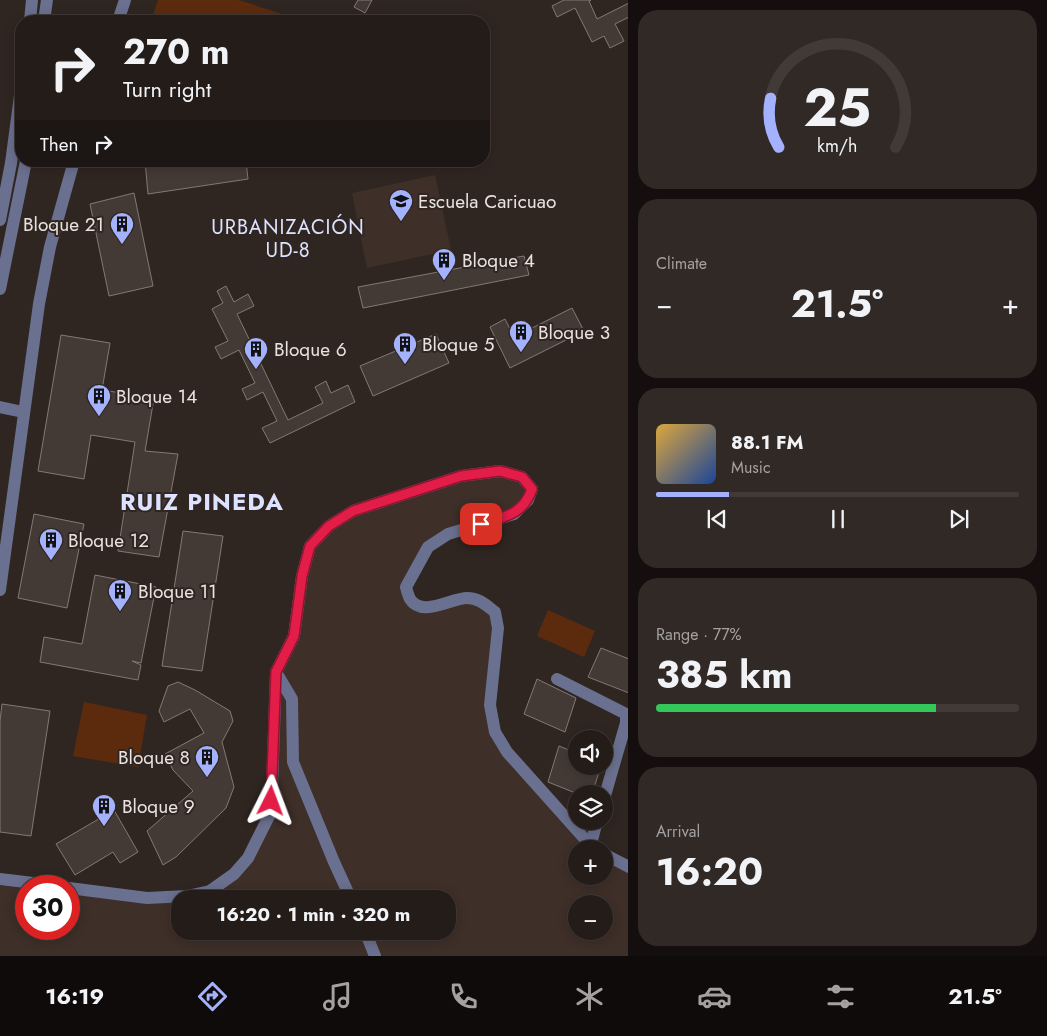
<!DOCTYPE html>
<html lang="en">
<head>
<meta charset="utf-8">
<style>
	body { margin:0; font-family:Jost,sans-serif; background:#302926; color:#f1f3f6; height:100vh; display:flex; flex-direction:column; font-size:19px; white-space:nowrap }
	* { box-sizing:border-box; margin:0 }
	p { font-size:16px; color:#a3a1a2 }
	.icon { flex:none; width:28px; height:28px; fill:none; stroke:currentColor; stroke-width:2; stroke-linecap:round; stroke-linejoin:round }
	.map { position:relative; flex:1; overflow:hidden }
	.sheet { display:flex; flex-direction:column; gap:10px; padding:10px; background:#140f0e; width:419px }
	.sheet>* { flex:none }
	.hud { position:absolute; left:15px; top:15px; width:475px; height:152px; border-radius:20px; box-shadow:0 2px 12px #0003,0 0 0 1px #413a38; background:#241c19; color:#f1f3f6; overflow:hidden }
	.buttons { position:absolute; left:568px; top:730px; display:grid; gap:10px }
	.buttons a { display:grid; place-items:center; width:45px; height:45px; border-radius:50%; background:#241c19; box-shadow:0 2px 12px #0003,0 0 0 1px #413a38; font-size:25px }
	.speed { position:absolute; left:15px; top:875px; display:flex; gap:10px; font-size:25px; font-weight:700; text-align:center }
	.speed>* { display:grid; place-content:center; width:65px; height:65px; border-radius:50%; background:#241c19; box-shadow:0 2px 12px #0003,0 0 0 1px #413a38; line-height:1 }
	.speed .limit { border:8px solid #d22; background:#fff; color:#111 }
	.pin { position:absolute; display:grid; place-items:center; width:42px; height:42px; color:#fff; margin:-21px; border-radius:10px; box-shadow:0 2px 8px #0006 }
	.me { position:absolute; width:55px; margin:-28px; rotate:3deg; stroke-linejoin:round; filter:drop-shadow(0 0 4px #0008) }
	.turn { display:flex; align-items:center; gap:18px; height:105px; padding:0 25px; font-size:22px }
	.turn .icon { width:65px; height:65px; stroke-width:2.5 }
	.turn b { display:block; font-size:35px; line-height:42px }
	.then { display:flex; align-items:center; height:48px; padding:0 25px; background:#0003; gap:10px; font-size:19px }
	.big { font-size:38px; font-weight:700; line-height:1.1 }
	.sheet .widget { flex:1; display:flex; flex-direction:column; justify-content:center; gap:8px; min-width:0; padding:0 18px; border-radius:20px; background:#302926 }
	.sheet .dial { align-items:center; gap:0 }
	.dial svg { height:130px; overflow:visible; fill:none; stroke:#413a38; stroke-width:7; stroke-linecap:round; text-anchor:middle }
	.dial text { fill:#f1f3f6; stroke:none }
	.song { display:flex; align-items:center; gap:15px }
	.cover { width:60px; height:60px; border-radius:8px; background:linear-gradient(135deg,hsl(40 70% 55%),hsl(220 70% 35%)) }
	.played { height:5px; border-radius:2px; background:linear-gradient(90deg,#a4b1fc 20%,#413a38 20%) }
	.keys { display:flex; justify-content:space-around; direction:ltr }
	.heat { display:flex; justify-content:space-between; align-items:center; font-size:28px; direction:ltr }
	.charge { height:8px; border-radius:4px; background:linear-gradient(90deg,#34c759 77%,#413a38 0) }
	.trip { position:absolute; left:171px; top:890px; width:285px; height:50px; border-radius:20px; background:#241c19; box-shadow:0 2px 12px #0003,0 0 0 1px #413a38; font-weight:700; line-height:50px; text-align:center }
	.tab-bar { display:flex; height:80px; justify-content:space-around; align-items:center; background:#0e0b0a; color:#a3a1a2 }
	.tab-bar .icon { width:35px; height:35px }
	.tab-bar .selected { color:#a4b1fc }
	.tab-bar b { font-size:22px; color:#f1f3f6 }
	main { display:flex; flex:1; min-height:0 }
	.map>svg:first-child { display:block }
	.built { fill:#3e2f28; fill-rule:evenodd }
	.green { fill:#5c2b0e }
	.building { fill:#443a35; stroke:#847873 }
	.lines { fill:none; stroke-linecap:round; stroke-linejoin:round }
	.minor { stroke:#6a708f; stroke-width:12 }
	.route-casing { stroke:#92132f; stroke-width:12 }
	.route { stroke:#e11d48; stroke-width:9 }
	.labels { text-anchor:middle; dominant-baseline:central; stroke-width:4; stroke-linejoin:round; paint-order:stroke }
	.poi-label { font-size:19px; fill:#e9e2df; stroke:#302621; text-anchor:start }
	.neighbourhood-label { font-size:20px; letter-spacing:1px; fill:#dce2ff; stroke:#302621 }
	.district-label { font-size:24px; font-weight:bold; letter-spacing:1px; fill:#dce2ff; stroke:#302621 }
</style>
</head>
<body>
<main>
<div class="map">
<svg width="629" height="956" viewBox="0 0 629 956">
	<rect width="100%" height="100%" fill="#302621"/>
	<g class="built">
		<path d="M435 175 451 250 367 268 352 193Z"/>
		<path d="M500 471 532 489 514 514 428 546 406 587 419 606 466 598 495 612V732L597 849H576V876H604V854L628 867V956H0V879L26 886V929H69V888L187 896 234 874 270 814 276 672 294 636 310 546 353 511ZM180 899H448V931H180ZM576 904H604V931H576Z"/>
	</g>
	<g class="green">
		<path d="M158 0H239L303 21H151Z"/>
		<path d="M548 610 595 631 584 657 537 636Z"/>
		<path d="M84 702 147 715 138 767 73 756Z"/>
	</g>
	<g class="building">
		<path d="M358 0H372L365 13 354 7Z"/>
		<path d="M564 0H591L589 1 597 19 629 3V17L615 24 624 41 610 48 604 36 592 42 575 8 557 17 552 6Z"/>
		<path d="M145 161H246L248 179 148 194Z"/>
		<path d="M134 193 153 286 109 296 90 204Z"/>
		<path d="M524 256 529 275 363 308 358 287Z"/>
		<path d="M226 286 234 302 248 294 254 306 237 314 288 420 323 403 315 387 326 381 331 393 348 385 355 402 270 443 262 428 277 421 263 392 247 400 242 389 255 383 239 350 221 359 215 347 228 341 212 309 223 303 217 291Z"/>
		<path d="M572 308 584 331 510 368 490 327 505 319 514 337Z"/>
		<path d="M436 334 449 363 373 396 360 366Z"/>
		<path d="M61 335 110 343 102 390 154 398 145 451 178 454 159 557 118 551 135 442 91 435 84 479 38 471Z"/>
		<path d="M34 514 84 524 67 608 18 598Z"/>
		<path d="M183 531 223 536 202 671 162 666Z"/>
		<path d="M95 575 156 587 141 663 132 661 141 665 138 680 40 662 44 637 82 644Z"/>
		<path d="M601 648 629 659V693L588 677Z"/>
		<path d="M537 679 576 698 565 732 524 714Z"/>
		<path d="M178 682 195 690 230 711 233 721 222 742 234 787 226 808 176 857 163 865 147 831 193 791 173 770 165 754 204 733 190 709 164 722 159 711 168 686Z"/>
		<path d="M2 704 50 711 31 836 0 832V721Z"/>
		<path d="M559 746 576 753V766H601L592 794H578L548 782Z"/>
		<path d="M114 810 138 852 120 863 113 852 75 875 56 844Z"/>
	</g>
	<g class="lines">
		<g class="minor">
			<path d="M30 21 32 0"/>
			<path d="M44 21 47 0"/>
			<path d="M118 21 125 0"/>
			<path d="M0 220 11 163 21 88"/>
			<path d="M0 289 26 161"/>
			<path d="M0 407 23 412"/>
			<path d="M0 590 39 304 50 247 74 161"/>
			<path d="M276 672 292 699 293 762 334 862 351 899"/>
			<path d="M557 679 626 714V723L604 799"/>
			<path d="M591 844 597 821"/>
			<path d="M604 854 629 867"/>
			<path d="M0 879 58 886"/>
			<path d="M69 888 147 898 187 896 210 891 234 874 248 858 270 814 272 788 276 672 294 636 302 576 310 546 329 526 353 511 461 476 500 471 522 477 532 489 528 500 514 514 448 534 428 547 406 587C407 591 408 595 410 599 422 618 451 598 467 598 479 598 486 605 495 612L498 628 490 705 495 732 507 752 584 838 597 849"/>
			<path d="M365 931 375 956"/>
		</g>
	</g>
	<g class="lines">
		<g class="route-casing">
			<path id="route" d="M271 801 276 672 294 636 302 576 310 546 329 526 353 511 461 476 500 471 522 477 532 489C523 515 504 517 481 524"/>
		</g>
		<use href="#route" class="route"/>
	</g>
	<defs>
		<g id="school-pin" transform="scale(1.25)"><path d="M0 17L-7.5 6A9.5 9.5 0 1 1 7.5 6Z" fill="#a4b1fc" stroke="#302621"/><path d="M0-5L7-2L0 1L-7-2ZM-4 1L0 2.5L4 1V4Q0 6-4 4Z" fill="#111"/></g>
		<g id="building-pin" transform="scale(1.25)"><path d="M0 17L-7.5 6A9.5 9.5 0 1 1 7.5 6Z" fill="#a4b1fc" stroke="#302621"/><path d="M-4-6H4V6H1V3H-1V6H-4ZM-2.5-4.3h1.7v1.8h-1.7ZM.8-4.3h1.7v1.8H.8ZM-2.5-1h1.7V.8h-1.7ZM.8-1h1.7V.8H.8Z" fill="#111"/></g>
	</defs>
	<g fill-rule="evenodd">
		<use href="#school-pin" x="401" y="201"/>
		<use href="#building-pin" x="122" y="224"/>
		<use href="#building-pin" x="444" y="260"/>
		<use href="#building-pin" x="521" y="332"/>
		<use href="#building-pin" x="405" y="344"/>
		<use href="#building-pin" x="256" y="349"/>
		<use href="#building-pin" x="99" y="396"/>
		<use href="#building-pin" x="51" y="540"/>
		<use href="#building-pin" x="120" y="591"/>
		<use href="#building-pin" x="207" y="757"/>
		<use href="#building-pin" x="104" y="806"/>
	</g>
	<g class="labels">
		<g class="poi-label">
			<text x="418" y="201">Escuela Caricuao</text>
			<text x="104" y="224" text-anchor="end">Bloque 21</text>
			<text x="462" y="260">Bloque 4</text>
			<text x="538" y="332">Bloque 3</text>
			<text x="422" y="344">Bloque 5</text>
			<text x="274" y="349">Bloque 6</text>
			<text x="116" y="396">Bloque 14</text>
			<text x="68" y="540">Bloque 12</text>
			<text x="138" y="591">Bloque 11</text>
			<text x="190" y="757" text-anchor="end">Bloque 8</text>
			<text x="122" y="806">Bloque 9</text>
		</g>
		<g class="neighbourhood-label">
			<text x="288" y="227">URBANIZACIÓN<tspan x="288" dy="23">UD-8</tspan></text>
		</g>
		<g class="district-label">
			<text x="202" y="501">RUIZ PINEDA</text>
		</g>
	</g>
</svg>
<div class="buttons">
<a><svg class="icon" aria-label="sound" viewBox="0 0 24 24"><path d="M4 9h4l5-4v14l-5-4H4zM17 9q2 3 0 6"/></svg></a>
<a><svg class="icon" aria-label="layers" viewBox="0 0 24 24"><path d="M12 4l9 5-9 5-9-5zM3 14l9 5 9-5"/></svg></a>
<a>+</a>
<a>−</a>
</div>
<div class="speed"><div class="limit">30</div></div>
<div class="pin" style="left:481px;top:524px;background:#d93025"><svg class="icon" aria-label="arrive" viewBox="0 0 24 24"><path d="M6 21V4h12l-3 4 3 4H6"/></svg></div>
<svg class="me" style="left:271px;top:801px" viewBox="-20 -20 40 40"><path d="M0-17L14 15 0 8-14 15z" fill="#e11d48" stroke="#fff" stroke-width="4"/></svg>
<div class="trip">16:20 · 1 min · 320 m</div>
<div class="hud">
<div class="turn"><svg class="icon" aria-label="right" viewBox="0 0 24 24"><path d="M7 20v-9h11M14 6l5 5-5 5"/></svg><div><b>270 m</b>Turn right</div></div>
<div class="then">Then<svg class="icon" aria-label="right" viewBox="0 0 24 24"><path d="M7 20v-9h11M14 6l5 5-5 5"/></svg></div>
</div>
</div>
<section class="sheet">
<div class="widget dial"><svg viewBox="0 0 100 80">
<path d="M14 69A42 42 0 1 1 86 69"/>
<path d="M14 69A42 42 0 0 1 9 39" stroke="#a4b1fc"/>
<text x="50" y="56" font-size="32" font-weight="700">25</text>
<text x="50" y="72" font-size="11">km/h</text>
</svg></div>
<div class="widget"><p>Climate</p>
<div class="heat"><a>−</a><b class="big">21.5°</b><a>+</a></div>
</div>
<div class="widget">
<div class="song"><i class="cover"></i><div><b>88.1 FM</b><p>Music</p></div></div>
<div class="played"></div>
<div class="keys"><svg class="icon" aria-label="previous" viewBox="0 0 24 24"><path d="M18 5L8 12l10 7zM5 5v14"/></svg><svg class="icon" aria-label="pause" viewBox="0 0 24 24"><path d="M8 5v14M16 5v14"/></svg><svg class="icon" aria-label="next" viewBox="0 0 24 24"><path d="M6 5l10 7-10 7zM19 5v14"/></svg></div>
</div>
<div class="widget"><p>Range · 77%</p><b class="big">385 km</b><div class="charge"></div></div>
<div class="widget"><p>Arrival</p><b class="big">16:20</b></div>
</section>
</main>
<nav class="tab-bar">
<b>16:19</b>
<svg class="icon selected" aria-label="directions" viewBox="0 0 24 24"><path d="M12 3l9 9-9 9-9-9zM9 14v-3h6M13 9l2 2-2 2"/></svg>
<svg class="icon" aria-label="music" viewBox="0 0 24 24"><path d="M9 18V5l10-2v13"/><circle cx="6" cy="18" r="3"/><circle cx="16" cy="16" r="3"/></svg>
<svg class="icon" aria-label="phone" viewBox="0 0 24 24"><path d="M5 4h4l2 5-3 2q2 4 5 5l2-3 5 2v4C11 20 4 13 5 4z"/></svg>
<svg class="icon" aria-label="climate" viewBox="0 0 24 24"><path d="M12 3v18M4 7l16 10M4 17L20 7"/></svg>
<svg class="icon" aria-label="car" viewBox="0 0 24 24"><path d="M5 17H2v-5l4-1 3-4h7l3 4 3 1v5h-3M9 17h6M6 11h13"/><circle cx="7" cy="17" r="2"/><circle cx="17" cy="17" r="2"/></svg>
<svg class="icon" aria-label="filters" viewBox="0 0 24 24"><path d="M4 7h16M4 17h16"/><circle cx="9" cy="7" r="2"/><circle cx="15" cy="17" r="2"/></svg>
<b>21.5°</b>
</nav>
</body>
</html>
